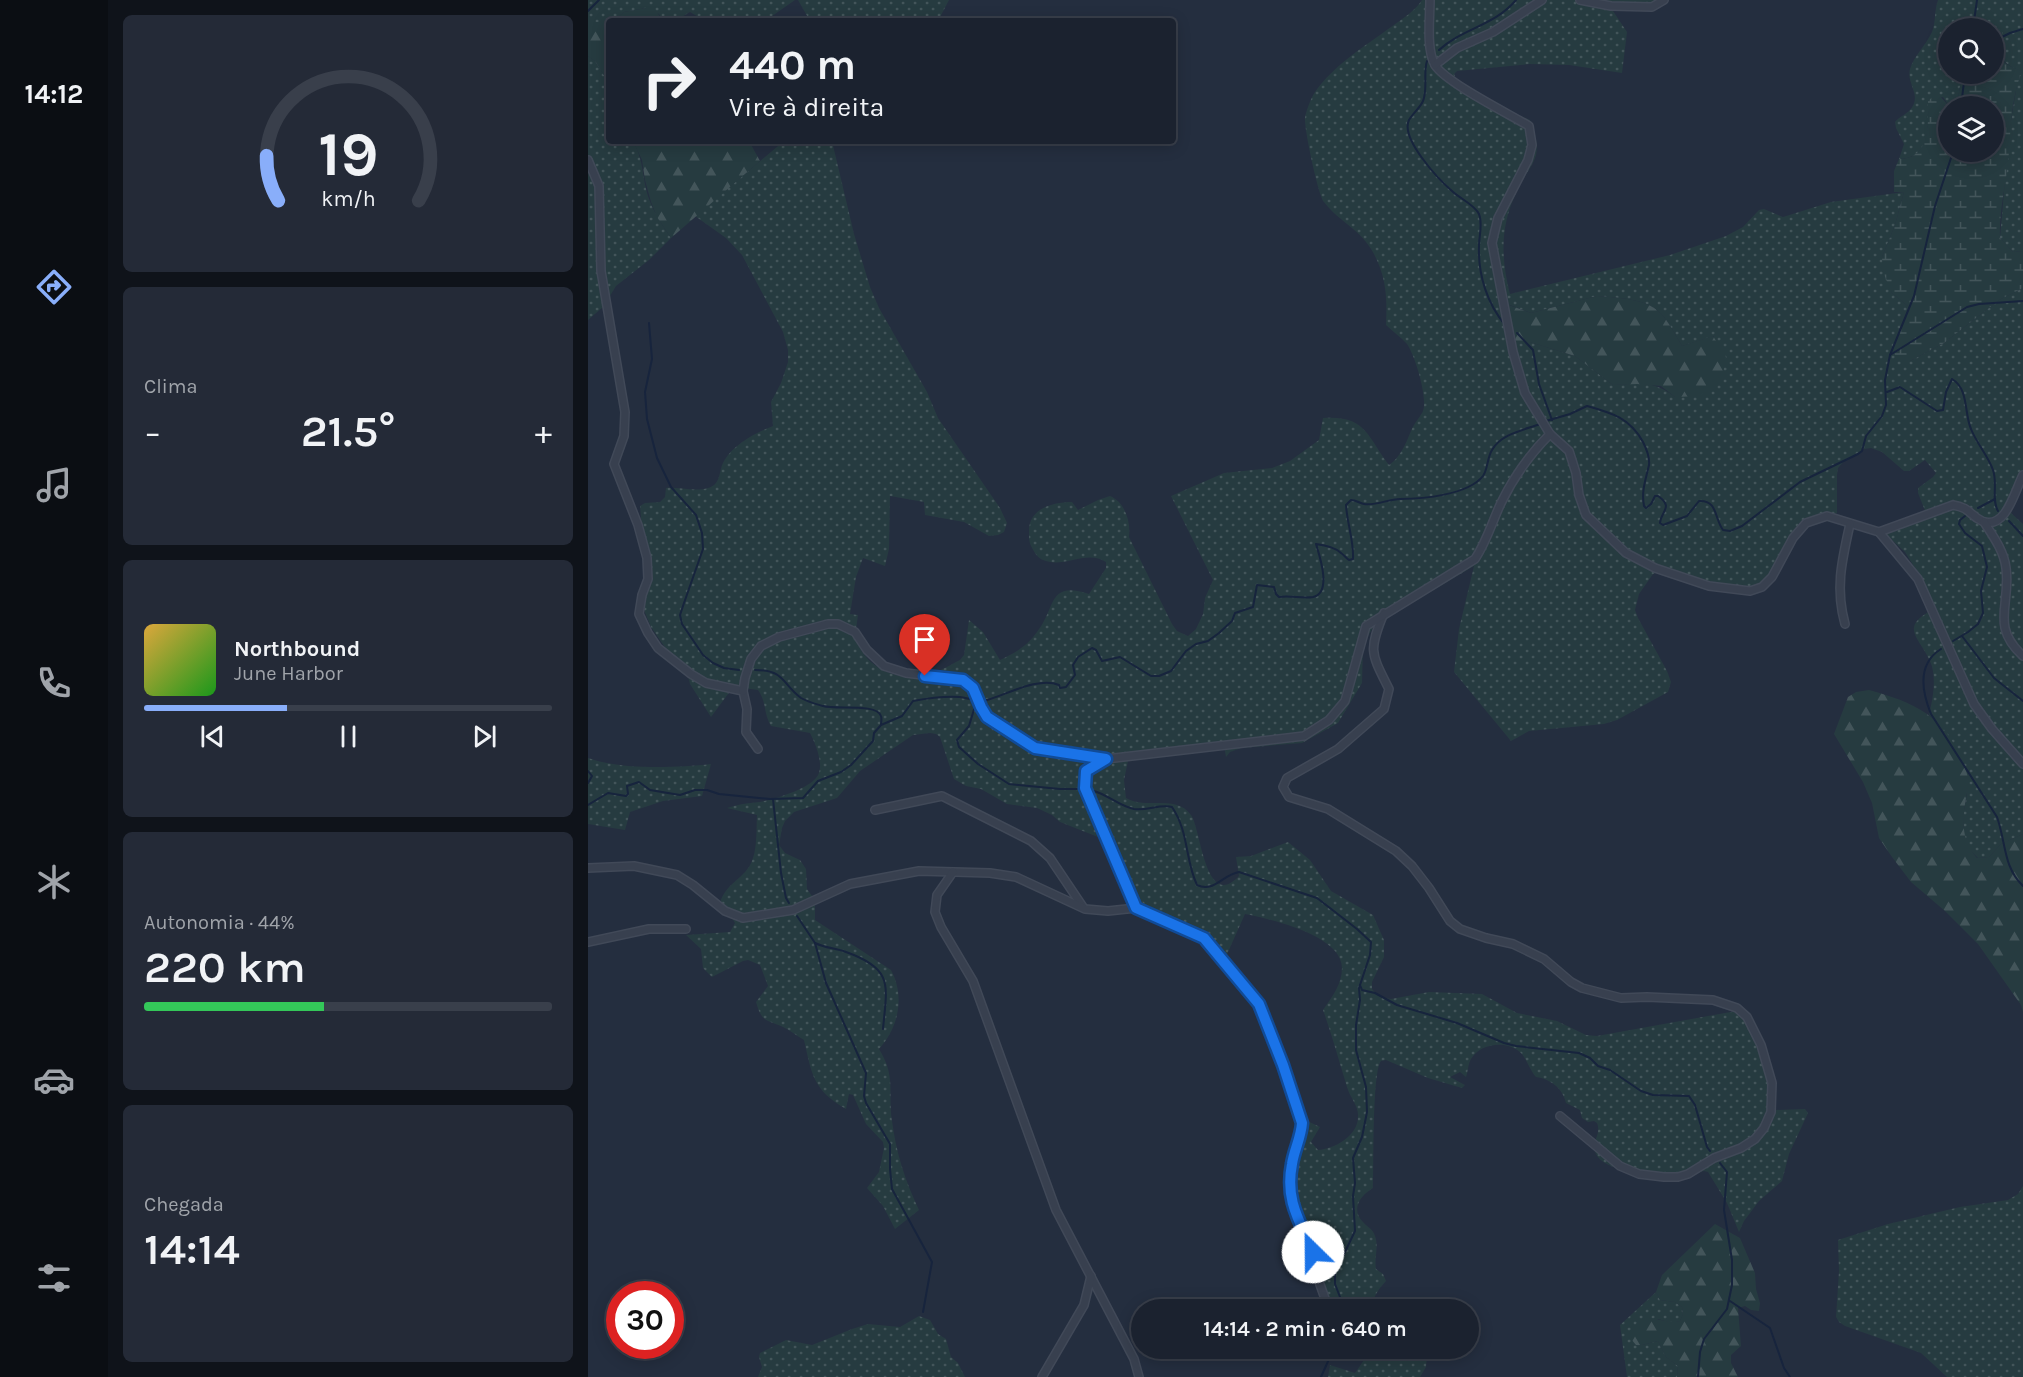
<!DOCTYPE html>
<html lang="pt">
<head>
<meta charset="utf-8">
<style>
	body { margin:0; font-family:Karla,sans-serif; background:#242a37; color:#f1f3f6; height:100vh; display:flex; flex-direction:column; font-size:22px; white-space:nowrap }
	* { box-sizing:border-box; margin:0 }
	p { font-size:20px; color:#a0a4aa }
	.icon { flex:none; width:33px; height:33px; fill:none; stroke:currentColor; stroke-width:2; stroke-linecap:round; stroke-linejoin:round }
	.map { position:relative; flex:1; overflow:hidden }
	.sheet { display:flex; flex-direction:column; gap:15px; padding:15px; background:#0f131a; width:480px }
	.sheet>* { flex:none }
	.hud { position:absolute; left:18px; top:18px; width:570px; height:126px; border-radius:6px; box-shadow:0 3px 15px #0003,0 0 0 2px #393f4b; background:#1b222f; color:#f1f3f6; overflow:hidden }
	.tools { position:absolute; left:1350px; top:18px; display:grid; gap:12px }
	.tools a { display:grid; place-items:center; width:66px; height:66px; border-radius:50%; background:#1b222f; box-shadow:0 3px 15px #0003,0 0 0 2px #393f4b; font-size:30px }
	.speed { position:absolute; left:18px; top:1281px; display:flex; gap:12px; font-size:30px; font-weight:700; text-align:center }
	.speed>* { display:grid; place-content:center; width:78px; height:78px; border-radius:50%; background:#1b222f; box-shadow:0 3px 15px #0003,0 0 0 2px #393f4b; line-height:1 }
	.speed .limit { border:9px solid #d22; background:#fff; color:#111 }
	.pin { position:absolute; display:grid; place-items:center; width:51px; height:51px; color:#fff; margin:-62px -26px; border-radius:50% 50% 50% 0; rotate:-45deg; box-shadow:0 0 6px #0007 }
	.pin .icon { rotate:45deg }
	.me { position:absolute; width:66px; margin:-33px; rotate:337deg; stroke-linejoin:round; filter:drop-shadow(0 0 4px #0008) }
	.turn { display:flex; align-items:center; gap:21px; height:126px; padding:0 24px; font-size:27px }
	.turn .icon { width:78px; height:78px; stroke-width:2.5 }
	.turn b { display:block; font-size:42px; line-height:51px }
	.big { font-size:45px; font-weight:600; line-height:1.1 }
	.sheet .widget { flex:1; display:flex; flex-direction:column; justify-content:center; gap:9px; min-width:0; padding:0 21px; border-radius:9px; background:#242a37 }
	.sheet .dial { align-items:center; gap:0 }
	.dial svg { height:156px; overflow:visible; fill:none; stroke:#393f4b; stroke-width:7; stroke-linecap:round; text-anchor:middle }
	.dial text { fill:#f1f3f6; stroke:none }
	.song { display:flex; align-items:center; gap:18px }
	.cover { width:72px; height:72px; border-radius:9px; background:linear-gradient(135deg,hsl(40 70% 55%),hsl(120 70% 35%)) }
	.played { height:6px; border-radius:3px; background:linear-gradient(90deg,#89aefa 35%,#393f4b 35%) }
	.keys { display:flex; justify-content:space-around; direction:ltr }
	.heat { display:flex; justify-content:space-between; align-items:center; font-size:33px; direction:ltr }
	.charge { height:9px; border-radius:4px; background:linear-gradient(90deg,#34c759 44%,#393f4b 0) }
	.trip { position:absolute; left:543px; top:1299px; width:348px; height:60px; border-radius:30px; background:#1b222f; box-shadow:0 3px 15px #0003,0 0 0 2px #393f4b; font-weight:600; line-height:60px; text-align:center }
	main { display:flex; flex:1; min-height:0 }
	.dock { display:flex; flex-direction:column; width:108px; justify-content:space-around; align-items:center; background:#0b0e13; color:#a0a4aa }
	.dock .icon { width:42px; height:42px }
	.dock .selected { color:#89aefa }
	.dock b { font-size:27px; color:#f1f3f6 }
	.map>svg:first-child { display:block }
	.grass { fill:url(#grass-dots); fill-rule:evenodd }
	.forest { fill:url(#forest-firs) }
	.wetland { fill:url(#wetland-marsh) }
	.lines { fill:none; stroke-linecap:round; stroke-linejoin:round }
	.stream { stroke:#17243d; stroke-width:2 }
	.street-casing { stroke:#414958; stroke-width:10 }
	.street { stroke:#38404f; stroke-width:7 }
	.route-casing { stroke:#114b97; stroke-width:15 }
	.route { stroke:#1a73e8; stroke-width:10 }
</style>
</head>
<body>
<main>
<nav class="dock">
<b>14:12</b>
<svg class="icon selected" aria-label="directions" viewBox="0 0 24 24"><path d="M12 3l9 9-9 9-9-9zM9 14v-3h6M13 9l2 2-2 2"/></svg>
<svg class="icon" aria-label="music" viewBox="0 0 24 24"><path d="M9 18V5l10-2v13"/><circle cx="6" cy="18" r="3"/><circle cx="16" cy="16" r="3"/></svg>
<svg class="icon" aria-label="phone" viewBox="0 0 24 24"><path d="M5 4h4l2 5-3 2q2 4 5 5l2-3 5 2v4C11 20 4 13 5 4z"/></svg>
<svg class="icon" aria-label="climate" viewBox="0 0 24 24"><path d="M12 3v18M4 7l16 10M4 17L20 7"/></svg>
<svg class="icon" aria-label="car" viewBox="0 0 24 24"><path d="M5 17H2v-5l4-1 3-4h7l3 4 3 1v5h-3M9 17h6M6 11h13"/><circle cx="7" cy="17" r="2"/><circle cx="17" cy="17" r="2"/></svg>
<svg class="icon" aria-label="filters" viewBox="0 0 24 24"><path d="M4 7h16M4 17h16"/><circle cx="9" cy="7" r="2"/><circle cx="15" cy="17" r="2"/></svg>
</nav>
<section class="sheet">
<div class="widget dial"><svg viewBox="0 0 100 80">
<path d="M14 69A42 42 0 1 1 86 69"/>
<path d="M14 69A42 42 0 0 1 8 46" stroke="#89aefa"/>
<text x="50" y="56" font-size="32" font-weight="700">19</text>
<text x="50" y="72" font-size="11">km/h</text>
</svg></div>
<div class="widget"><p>Clima</p>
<div class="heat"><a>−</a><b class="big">21.5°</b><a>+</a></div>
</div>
<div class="widget">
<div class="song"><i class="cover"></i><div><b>Northbound</b><p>June Harbor</p></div></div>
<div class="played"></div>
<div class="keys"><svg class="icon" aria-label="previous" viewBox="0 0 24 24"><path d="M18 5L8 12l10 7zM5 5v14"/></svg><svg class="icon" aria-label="pause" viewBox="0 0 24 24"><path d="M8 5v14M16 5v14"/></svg><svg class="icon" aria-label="next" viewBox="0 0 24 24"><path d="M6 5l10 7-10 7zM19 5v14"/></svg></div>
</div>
<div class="widget"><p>Autonomia · 44%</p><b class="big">220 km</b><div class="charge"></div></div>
<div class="widget"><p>Chegada</p><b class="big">14:14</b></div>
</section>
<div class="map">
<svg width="1435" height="1377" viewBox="0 0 1435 1377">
	<defs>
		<pattern id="grass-dots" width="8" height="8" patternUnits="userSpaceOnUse" patternTransform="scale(1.5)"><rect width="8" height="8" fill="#263b40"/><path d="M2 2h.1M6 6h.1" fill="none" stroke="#43555a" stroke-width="1.8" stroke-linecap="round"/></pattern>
		<pattern id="forest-firs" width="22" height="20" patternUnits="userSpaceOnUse" patternTransform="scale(1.5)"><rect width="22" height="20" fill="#263b40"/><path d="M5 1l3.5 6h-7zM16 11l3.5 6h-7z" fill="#43555a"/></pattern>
		<pattern id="wetland-marsh" width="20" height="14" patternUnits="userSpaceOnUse" patternTransform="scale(1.5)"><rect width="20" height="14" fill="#263b40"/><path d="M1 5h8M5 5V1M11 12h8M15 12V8" fill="none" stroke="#43555a"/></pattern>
	</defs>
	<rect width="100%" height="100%" fill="#242e3f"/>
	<g class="grass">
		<path d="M0 0H207L177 21H117L102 12 87 21H75L71 14 58 8 36 12 26 21H21V23H0Z"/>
		<path d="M210 0H361L350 21H222Z"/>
		<path d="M834 0H1076L1066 5 1025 3V11L1039 32 1034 73 981 65 942 64 869 71 866 74C873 95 923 111 942 120 958 160 943 160 928 193 912 227 913 259 922 294L1082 255 1138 236 1155 227 1171 210 1176 209 1195 217 1243 202 1316 192 1307 225 1294 257 1304 293 1321 307 1311 330 1322 361 1356 343 1411 300 1435 288V480L1423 513 1435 524V834L1413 844 1401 857 1390 858 1382 850 1376 837 1375 816 1379 793 1356 731 1341 714C1345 699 1349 676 1342 661 1331 637 1310 627 1346 609L1336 583 1317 552 1291 528 1338 513 1330 493V488L1345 477 1348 473 1337 460 1321 471H1316L1294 452 1283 448 1276 449 1256 461 1250 468 1249 475V513L1225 521 1214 528 1193 565 1174 583 1167 587 1149 591 1077 569 1065 574 1051 594 1047 610 1050 618 1079 671 1083 682 1080 692 1029 720 1016 724 941 731 923 741 866 672 871 629 886 566 801 616 784 629 775 646 774 683 750 723 714 743 653 748 642 752 638 757 636 745 546 757 540 761 536 780 538 798C558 810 588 794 603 815 613 828 617 912 651 876L648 857 663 856 700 842 722 860 743 891 785 915 796 940V957L784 982V989L790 996 803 999 841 992 894 994 929 1013 969 1021 998 1035 1009 1036 1148 1011C1153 1015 1160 1018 1164 1021 1178 1034 1182 1088 1185 1107L1187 1110 1217 1109 1220 1113 1201 1154 1194 1181 1171 1201 1156 1221 1151 1232 1139 1203 1120 1172 1116 1171C1107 1173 1097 1176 1088 1176 1070 1177 1016 1172 1008 1154 1002 1142 1014 1135 1009 1123L1006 1121 1000 1122 994 1118 992 1110 978 1103C975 1088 962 1079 948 1077 942 1070 938 1058 933 1053 919 1040 893 1043 883 1059 880 1064 880 1072 878 1077L872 1072 862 1077 877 1085 874 1088 840 1078 798 1060 793 1061C784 1072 786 1167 785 1188 773 1195 762 1209 775 1222 779 1227 785 1229 787 1236 791 1247 786 1258 788 1269L795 1274 798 1281C790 1290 785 1296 784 1309H746L735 1299 729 1285 725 1259 712 1219 698 1192 699 1190 698 1168 715 1119 732 1127 723 1142 730 1150C746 1149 770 1136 770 1117 771 1106 762 1098 759 1087 751 1061 744 1035 735 1010 744 997 754 984 754 968 754 935 682 919 657 914L636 961 603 928 564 911 544 893 523 853 510 837 472 822 464 815 449 808 419 804 393 789 378 786 366 779 352 737 348 734 342 733 325 735 272 771 249 798 206 812 197 821 194 828 191 845 197 853 212 860 218 869 219 889 227 900V920L303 970C317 996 311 1027 291 1049 308 1076 300 1092 304 1121 308 1152 317 1181 331 1210L307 1229 295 1206 279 1188 291 1172 296 1148 295 1142 278 1124 265 1095 261 1094 258 1109C225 1090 224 1075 216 1040 209 1036 202 1030 195 1027 178 1019 174 1023 168 1002L180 986 172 965 160 960 155 961 124 977 115 968 113 949 98 935 142 932 147 923 143 916 132 904C135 887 152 880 161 867 170 853 168 831 169 815L139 808C155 802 166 804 181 800 193 797 220 788 228 778 238 767 227 743 222 733L183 726C175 712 179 703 170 690L155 688 143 690 123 717 102 684 98 668 76 646 63 627 53 603 58 578 52 506 57 503 72 502 77 497 78 488C90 487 108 492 120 488 134 484 130 471 136 461 146 444 167 433 185 426L183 402 193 383 200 362V350L195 332 154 255 138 238 107 216 196 141H244L266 234 282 287 291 308 339 392 350 418 412 508 419 523 416 532 410 535 401 536 376 522 337 515 336 502 302 496 301 549 297 566 275 558 268 577 262 614 270 615C269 623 267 632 269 639 275 666 307 680 333 677 346 675 360 666 372 660L376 655 381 620 395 632 412 660C427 653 439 646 449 632 468 609 459 580 501 594L518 568V562C499 549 475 569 455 560 448 557 446 551 443 546 441 541 441 538 441 532 440 509 464 502 484 502L490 510 510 500 522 496C537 502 543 522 541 537L584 624 589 631 600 636 608 629 615 614 617 598 625 580 583 496 636 473 684 468 702 461 731 440 735 418C778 415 779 436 801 465 812 458 818 443 823 431 826 423 833 416 835 411 840 398 827 355 819 344 813 337 804 331 798 325 799 299 799 279 786 254 773 229 752 223 736 202 730 194 716 128 717 118 718 111 723 98 727 92 746 65 777 46 803 27 814 19 827 11 834 0ZM1009 296C1031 298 1062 298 1076 317 1083 326 1088 336 1094 346L1126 336 1087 397C1065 380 1051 384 1025 385L987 356 942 342H926L922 305 943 313Z"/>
		<path d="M1350 0H1435V251L1425 252 1412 238 1421 133 1429 84 1434 71C1418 66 1407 57 1415 40L1409 28H1360V74H1374L1370 99 1367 106H1361L1355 97 1340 101C1340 125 1344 158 1311 159L1316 144 1308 128 1307 122C1311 117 1317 115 1322 110 1335 96 1318 84 1322 69 1326 56 1338 45 1344 32 1348 22 1346 11 1350 0Z"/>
		<path d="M0 56 7 61 21 83V141H45C56 161 54 176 60 196 65 211 74 225 83 238L61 260 28 286 15 307 0 320Z"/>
		<path d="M0 758C33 770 87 768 123 764L114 796 75 801 42 812 37 830 0 824Z"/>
		<path d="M1435 1186V1377H1359L1333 1353 1257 1326 1251 1322 1248 1317 1251 1271 1250 1240 1300 1224 1372 1207 1420 1200 1430 1194Z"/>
		<path d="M1068 1292 1072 1300 1087 1302 1094 1307 1095 1314 1092 1321 1084 1323 1070 1319 1043 1338 1048 1345C1056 1346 1062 1342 1070 1341L1078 1357 1090 1366 1089 1377H1039L1032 1325Z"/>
		<path d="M331 1316 342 1320 350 1334 358 1339 363 1357 370 1363 377 1377H170L174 1367 171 1357 172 1353 198 1340 224 1345 264 1329 280 1324 312 1327Z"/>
		<path d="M804 1348 839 1356 838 1367 832 1377H740L742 1365 767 1373 776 1360 777 1349Z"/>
	</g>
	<g class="forest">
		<path d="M58 8H66L75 21H26L36 12Z"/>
		<path d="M9 22 21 23V83L7 61 0 56V23Z"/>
		<path d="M45 141H161L172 161 83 238 69 217 63 202 57 180 54 160Z"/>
		<path d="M1009 296C1031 298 1062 298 1076 317 1083 326 1088 336 1094 346L1125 336 1138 357 1134 378 1112 396 1087 397 1073 386 1049 384 1025 385 987 356 942 342H926L920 321 921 305 943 313Z"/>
		<path d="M1281 690C1325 702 1358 716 1374 762 1376 767 1380 774 1380 779 1381 785 1379 792 1378 798 1374 820 1373 841 1389 858L1401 857 1413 844 1435 834V1012L1433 1005 1390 944 1357 911 1323 882 1304 857 1291 838 1284 803 1275 782 1246 734 1260 697 1268 692Z"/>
		<path d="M1127 1224 1152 1238 1167 1273 1168 1289 1172 1303 1171 1311 1163 1310 1157 1306 1150 1308 1153 1346 1143 1355V1363L1150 1377H1089L1090 1366 1078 1357 1070 1341C1062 1342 1056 1346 1048 1345L1043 1339C1049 1303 1072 1326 1092 1321L1095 1314 1094 1307 1087 1302 1072 1300 1068 1292 1074 1275Z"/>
	</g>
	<path class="wetland" d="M1390 27 1409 28 1414 31C1417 54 1403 61 1434 71 1422 101 1423 132 1420 163 1417 188 1411 213 1412 238L1425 252 1435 251V288L1411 300 1356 343 1322 361 1308 360 1305 348 1321 307 1304 293 1295 272 1294 257 1307 225 1316 192H1306V171L1311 159C1343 158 1340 125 1340 101L1349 93 1361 106 1360 152H1406V106H1367L1370 99 1374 74H1406V28H1386Z"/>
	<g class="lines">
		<g class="stream">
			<path d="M0 11 11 0"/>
			<path d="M1385 28 1389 0"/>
			<path d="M1406 41 1422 33 1435 29"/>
			<path d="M851 50C875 28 906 26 928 0"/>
			<path d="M839 61C835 73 840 89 835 101 832 108 825 113 821 120 812 138 850 179 864 191 871 198 887 205 891 214 895 224 891 236 891 246 890 275 899 304 918 326"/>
			<path d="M1373 106 1377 74"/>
			<path d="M61 323 64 359 57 392 59 419 69 458 83 487 108 515 114 533 115 549 96 603 92 615 94 624 115 655 125 663 136 668 151 670"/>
			<path d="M929 333 945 350 951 384 964 420"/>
			<path d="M1302 355 1379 307 1391 304 1435 301"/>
			<path d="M1299 392 1312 387 1349 411 1355 410 1358 392 1364 379C1381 389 1376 413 1383 429 1389 444 1400 456 1405 470 1410 484 1403 499 1410 511"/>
			<path d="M958 421 982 414 999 406C1024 413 1042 418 1055 442 1059 450 1062 457 1061 465 1058 479 1053 491 1056 506L1058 508 1063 504 1067 496H1070C1086 507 1073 511 1072 523L1075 525 1099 516 1111 501C1130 500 1126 518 1135 530L1142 531 1154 526 1212 482 1270 454 1274 451 1278 436 1294 416 1298 405 1297 380 1302 355 1326 296 1347 206 1365 152"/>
			<path d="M1390 508 1407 499"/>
			<path d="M1421 521 1435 536"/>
			<path d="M1374 636 1406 678 1435 701"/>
			<path d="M1365 641 1380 632 1390 624 1395 613 1393 591 1399 567 1394 546 1377 533 1371 524 1372 520 1377 516"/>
			<path d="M1353 649C1329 664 1334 692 1343 714L1409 817C1418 842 1415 867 1435 886"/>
			<path d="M167 670C197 670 194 684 213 698 220 702 228 704 235 706 248 710 289 703 293 716 294 719 293 722 293 725"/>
			<path d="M385 701 387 706 381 726 369 740 371 747 390 764 421 784 472 789H489"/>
			<path d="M0 771 4 776 0 783"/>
			<path d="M506 791C520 795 531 806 546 809 559 811 572 804 584 807 601 832 597 860 609 885 626 893 634 875 651 872L729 898 769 929 783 942 782 955 771 988 772 1000 768 1025V1050L778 1087 779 1112 774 1137 765 1158 767 1183 765 1196 767 1231 747 1273V1284L757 1310"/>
			<path d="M185 799 193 873 198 898 201 903"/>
			<path d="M0 805 20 793 38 796 40 794 39 786 51 782 62 790 92 795 107 790H119L131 794 182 799 215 798 230 781 253 772 263 765 285 741 286 733 293 725 314 716 325 701C341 698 356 696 372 697 382 698 389 703 399 700 418 695 451 676 471 685L472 688 478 687 487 675 485 665 490 657 504 648 508 650 514 661 532 657 563 676H571L583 671 598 651 608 644 620 641 631 633 644 621 647 613 665 607 669 585 686 587 688 594 691 597C703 595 714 599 725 597 744 593 732 557 728 544 736 545 747 547 753 553 756 555 758 558 761 560L765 559C766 541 759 523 758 505L763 500C768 500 771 503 776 504 787 506 801 499 812 499 834 499 880 495 895 476 900 469 899 458 904 450 913 434 936 430 952 424"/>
			<path d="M209 916 227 943 238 983 278 1073 276 1096 278 1103 302 1144V1169L304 1189 344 1262 335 1312"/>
			<path d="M227 943C237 948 247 948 258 952 306 969 299 985 295 1029"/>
			<path d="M772 985 774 990 787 993 809 1005 869 1023 916 1043 928 1046 991 1053 1002 1058 1010 1066 1022 1070 1053 1091 1065 1095 1101 1096 1107 1105 1119 1147 1122 1151"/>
			<path d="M1142 1301 1182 1328 1196 1368 1202 1377"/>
			<path d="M733 1377 746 1348"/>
			<path d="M1110 1377 1112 1352 1116 1339 1139 1309 1144 1285V1260L1136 1210 1139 1172 1132 1163"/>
		</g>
		<g class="street-casing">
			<g id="street">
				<path d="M842 0C842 17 838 50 847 65 857 82 921 114 941 126L944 145 940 160 910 218 904 243 925 352 937 393 962 434 981 451 988 473 991 495 998 515 1038 553 1067 568 1121 586 1162 591 1174 587 1184 577 1205 538 1218 523 1239 516 1291 532"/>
				<path d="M992 0 1023 6 1064 7 1076 0"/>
				<path d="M847 65 869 48 905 32 954 0"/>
				<path d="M0 160 11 186 13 271 37 412 36 436 26 464 50 525 59 558 60 579 54 595 51 614 60 633 70 648 103 674 118 683 155 691 159 709 158 732 170 749"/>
				<path d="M1435 475C1427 490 1418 531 1394 521 1381 515 1383 508 1365 505L1291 532 1330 579 1386 704 1404 729 1435 764"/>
				<path d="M1396 522C1405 536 1416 551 1418 568 1423 605 1402 626 1435 656"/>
				<path d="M796 613C780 651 783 653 801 689L796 709 750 749 699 778 695 787 701 797 740 809 808 851 824 866 841 888 862 921 872 929 898 938 925 944 956 959 983 982 994 988 1033 998 1059 997 1125 1000 1149 1008 1159 1017 1173 1045 1184 1083 1183 1112 1176 1128 1167 1139 1153 1148 1126 1158 1100 1174 1090 1177H1076L1051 1174 1032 1166 972 1116"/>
				<path d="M1257 624C1247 588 1254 560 1262 524"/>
				<path d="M155 691 157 678 163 659 173 646 191 637 240 624H250L267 632 279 650 296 666 318 673 375 680 385 688 393 707 399 716 446 748 518 759 716 736 741 720 757 701 778 626 887 559C899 541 904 522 913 503 926 476 941 455 962 434"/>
				<path d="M518 759 498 771 497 788 548 908"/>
				<path d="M287 810 354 796 443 841 462 858 495 907"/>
				<path d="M0 868 46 866 89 875 105 885 137 911 155 918 205 910 262 884 331 871 402 873 428 877 497 909 520 911 548 908 616 938 671 1004 695 1065 714 1123 713 1133 705 1158 702 1174 703 1201 725 1252 728 1273 741 1310"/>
				<path d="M365 872 349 895 347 912 353 927 385 981 468 1210 546 1359 551 1377"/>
				<path d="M0 942 61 929H98"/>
				<path d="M454 1377 496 1305 503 1276"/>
			</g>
		</g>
		<use href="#street" class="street"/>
	</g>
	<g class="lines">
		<g class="route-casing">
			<path id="route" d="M337 676 375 680 385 688 393 707 399 717 447 748 518 759 498 771 497 788 548 908 616 938 671 1004 695 1065 714 1123C713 1138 706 1150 704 1164 697 1200 711 1220 725 1252"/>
		</g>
		<use href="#route" class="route"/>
	</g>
</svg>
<div class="tools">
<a><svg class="icon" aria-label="search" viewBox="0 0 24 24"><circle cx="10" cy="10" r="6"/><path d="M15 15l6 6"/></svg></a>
<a><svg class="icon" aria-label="layers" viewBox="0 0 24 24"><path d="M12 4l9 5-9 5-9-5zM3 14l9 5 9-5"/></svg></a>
</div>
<div class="speed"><div class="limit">30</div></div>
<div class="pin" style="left:337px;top:676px;background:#d93025"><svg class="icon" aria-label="arrive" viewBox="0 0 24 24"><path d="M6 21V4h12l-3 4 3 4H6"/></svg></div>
<svg class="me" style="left:725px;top:1252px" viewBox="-20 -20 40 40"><circle r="19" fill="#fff"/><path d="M0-13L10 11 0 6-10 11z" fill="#1a73e8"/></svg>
<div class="trip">14:14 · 2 min · 640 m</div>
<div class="hud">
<div class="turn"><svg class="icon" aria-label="right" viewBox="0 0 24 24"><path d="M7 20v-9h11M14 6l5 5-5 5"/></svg><div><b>440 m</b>Vire à direita</div></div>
</div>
</div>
</main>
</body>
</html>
